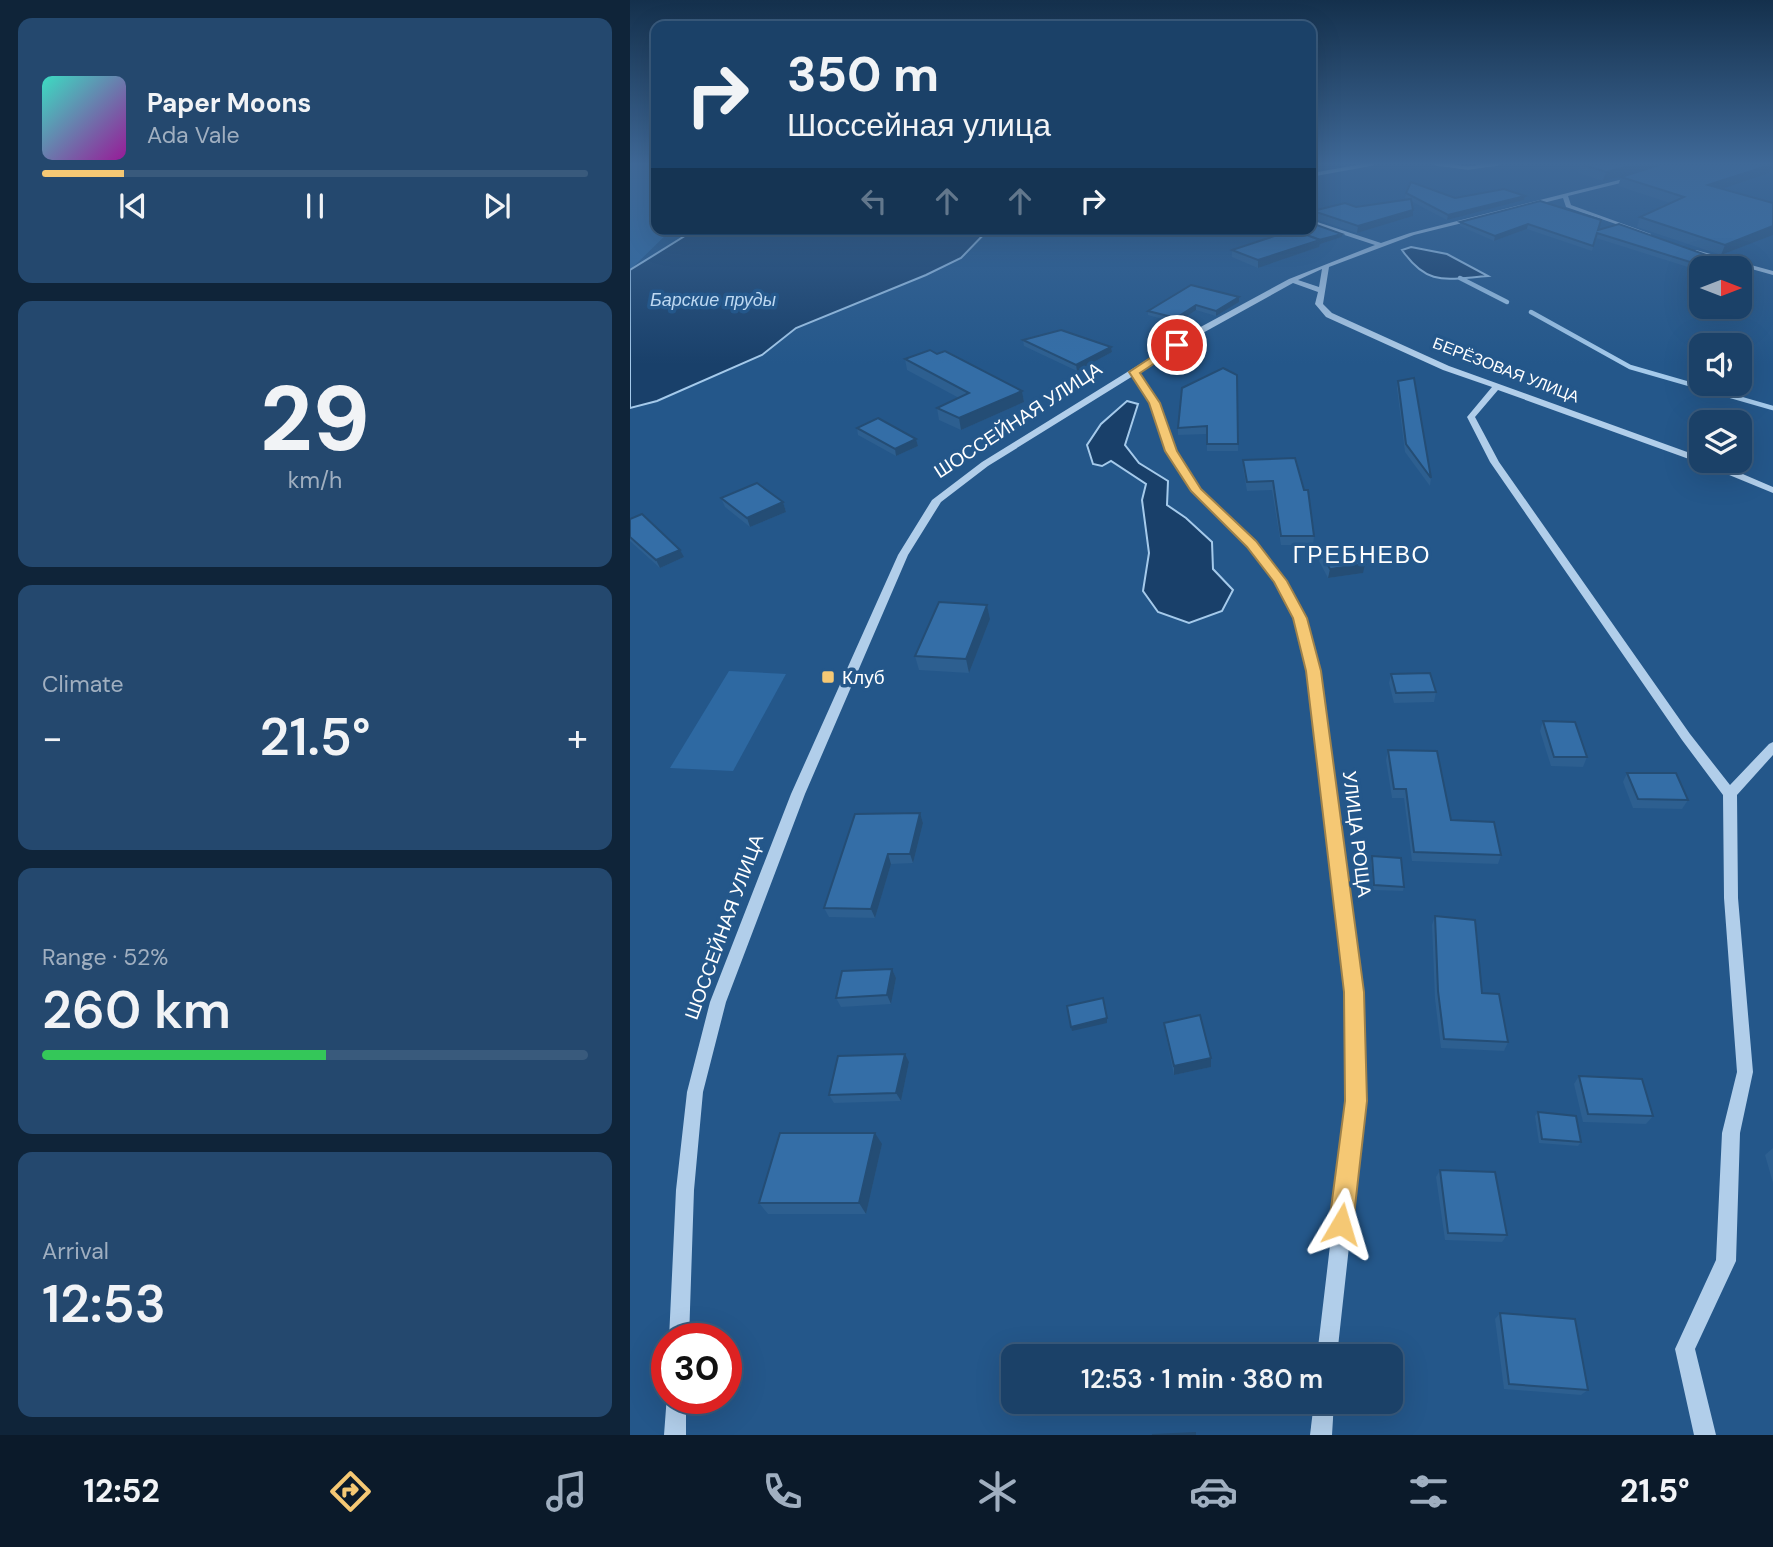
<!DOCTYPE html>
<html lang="en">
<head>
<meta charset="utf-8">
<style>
	body { margin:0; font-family:"DM Sans",sans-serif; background:#24486e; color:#f1f3f6; height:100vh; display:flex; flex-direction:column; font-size:26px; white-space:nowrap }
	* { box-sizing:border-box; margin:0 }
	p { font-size:23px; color:#a0afc0 }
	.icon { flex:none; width:38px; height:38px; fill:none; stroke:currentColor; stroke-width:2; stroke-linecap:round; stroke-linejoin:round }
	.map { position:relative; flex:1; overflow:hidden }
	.side { display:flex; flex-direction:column; gap:18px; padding:18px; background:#0f2439; width:630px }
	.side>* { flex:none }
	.guide { position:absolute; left:21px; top:21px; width:665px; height:214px; border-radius:14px; box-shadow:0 7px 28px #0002,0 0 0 2px #395a7c; background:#1b4168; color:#f1f3f6; overflow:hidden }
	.needle { width:46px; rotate:90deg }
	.fabs { position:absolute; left:1059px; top:256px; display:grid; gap:14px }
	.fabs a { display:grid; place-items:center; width:63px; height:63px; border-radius:14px; background:#1b4168; box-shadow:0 7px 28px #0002,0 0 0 2px #395a7c; font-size:35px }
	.speed { position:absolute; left:21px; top:1323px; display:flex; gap:14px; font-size:35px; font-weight:700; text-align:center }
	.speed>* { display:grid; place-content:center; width:91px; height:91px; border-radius:50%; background:#1b4168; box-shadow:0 7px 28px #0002,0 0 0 2px #395a7c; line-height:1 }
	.speed .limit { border:10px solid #d22; background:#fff; color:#111 }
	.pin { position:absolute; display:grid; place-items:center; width:60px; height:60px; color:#fff; margin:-30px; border:4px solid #fff; border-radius:50%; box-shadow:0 2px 7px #0007 }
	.me { position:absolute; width:77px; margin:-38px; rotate:7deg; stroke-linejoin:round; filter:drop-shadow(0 0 5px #0008) }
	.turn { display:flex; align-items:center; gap:24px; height:147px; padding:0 21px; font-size:32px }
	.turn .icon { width:91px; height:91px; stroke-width:2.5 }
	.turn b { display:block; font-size:49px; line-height:60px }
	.lanes { display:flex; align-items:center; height:66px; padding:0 21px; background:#0003; justify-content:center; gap:35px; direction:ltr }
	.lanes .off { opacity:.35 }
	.big { font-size:52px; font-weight:600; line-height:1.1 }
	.side .card { flex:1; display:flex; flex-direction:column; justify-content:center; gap:10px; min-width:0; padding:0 24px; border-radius:14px; background:#24486e }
	.side .dial { align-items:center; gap:0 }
	.dial b { font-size:91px; line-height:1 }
	.song { display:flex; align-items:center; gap:21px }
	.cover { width:84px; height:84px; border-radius:10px; background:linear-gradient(135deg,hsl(170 70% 55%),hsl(300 70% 35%)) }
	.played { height:7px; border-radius:4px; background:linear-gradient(90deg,#f5c874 15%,#395a7c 15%) }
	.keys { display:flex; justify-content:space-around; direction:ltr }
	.heat { display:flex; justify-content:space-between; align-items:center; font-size:38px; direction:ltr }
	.charge { height:10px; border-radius:5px; background:linear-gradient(90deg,#34c759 52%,#395a7c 0) }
	.trip { position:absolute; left:371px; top:1344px; width:402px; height:70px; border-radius:14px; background:#1b4168; box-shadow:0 7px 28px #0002,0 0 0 2px #395a7c; font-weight:600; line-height:70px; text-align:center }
	.dock { display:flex; height:112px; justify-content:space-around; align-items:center; background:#0b1a2a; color:#a0afc0 }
	.dock .icon { width:49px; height:49px }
	.dock .on { color:#f5c874 }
	.dock b { font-size:32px; color:#f1f3f6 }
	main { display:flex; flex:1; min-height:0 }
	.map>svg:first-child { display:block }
	.green { fill:#2e69a2 }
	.water { fill:#19406a; stroke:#a5caeb; stroke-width:2 }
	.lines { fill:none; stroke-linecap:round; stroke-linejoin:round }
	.stream-far1 { stroke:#a5caeb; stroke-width:3.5 }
	.stream { stroke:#a5caeb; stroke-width:4.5 }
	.minor { fill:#b1ceea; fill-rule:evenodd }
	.wall { fill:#2d5f90 }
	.shaded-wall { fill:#244d75 }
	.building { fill:#346ea7; stroke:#244d75; stroke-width:2 }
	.route { fill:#f5c874; stroke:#9f824b; stroke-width:2 }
	.poi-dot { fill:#f5c874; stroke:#24578a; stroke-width:2.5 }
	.labels { text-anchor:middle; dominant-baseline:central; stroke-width:7; stroke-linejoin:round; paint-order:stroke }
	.far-street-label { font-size:16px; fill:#fff; stroke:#24578a }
	.far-water-label { font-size:18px; font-style:italic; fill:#bdd8f1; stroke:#24578a }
	.street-label { font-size:19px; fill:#fff; stroke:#24578a }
	.poi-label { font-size:19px; fill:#fff; stroke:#24578a; text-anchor:start }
	.quarter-label { font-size:23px; letter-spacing:2px; fill:#fff; stroke:#24578a }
</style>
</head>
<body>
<main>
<section class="side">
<div class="card">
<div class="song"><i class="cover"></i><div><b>Paper Moons</b><p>Ada Vale</p></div></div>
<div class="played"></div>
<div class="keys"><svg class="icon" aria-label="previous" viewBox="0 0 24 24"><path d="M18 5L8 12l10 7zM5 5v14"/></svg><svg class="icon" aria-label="pause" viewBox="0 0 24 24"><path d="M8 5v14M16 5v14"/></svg><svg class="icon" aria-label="next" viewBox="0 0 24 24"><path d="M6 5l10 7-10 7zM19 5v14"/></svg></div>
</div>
<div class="card dial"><b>29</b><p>km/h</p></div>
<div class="card"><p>Climate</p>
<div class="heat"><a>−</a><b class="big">21.5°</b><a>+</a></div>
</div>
<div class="card"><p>Range · 52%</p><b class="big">260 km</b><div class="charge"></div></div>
<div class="card"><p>Arrival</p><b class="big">12:53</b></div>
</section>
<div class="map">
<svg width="1143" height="1435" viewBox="0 0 1143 1435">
	<rect width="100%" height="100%" fill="#24578a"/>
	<g class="green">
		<path d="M0 164H26V229H42L0 270Z"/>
		<path d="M99 671 156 674 103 771 40 768Z"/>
	</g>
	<g class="water">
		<path d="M359 229 331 258 296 275 166 328 132 355 27 401 0 408V270L66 229Z"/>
		<path d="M781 247 817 254 858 276C816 279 798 287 772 250Z"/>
		<path d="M497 401 508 404 495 445 509 463 538 481 537 505 556 518 582 542 583 569 603 590 592 611 559 623 528 612 513 591 519 553 512 500 516 484 481 461 472 466 463 464 457 445 471 424Z"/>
	</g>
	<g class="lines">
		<g class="stream-far1">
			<path d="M806 164 838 168 868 164"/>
			<path d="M681 175 742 164"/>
		</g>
		<g class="stream">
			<path d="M830 278 877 302"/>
			<path d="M901 312 1000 367 1143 408"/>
		</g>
		<g class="minor">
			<path d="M1005 176 1007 179 938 196 941 205 1021 234V236L936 207 933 198 784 235 699 267 693 304 702 313 819 366 1071 457V460H1080L1143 487V493L1070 463 868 390 845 417 869 462 1060 734 1100 785 1139 744 1143 742V755L1107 795 1108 898 1123 1072 1110 1133 1106 1261 1065 1349 1086 1435H1064L1045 1349 1086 1260 1092 1133 1107 1072 1094 898 1093 795 1052 740 860 462 837 417 862 387 813 370 696 317 685 304 688 292 663 283 571 334 509 372 529 403 545 451 571 489 625 542 655 581 675 618 690 672 732 992 735 1101 707 1356H687L717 1101 716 992 678 672 665 618 645 582 617 546 562 491 537 451 521 403 503 376 358 466 311 502 278 555 175 794 96 1002 73 1092 64 1190 59 1339H39L46 1190 57 1092 80 1002 161 794 268 555 302 500 352 462 565 330 659 279 745 245 681 224V220L751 243 780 233ZM692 269 689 287 668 280Z"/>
			<path d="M1066 250 1143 271V275L1064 253 1063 252Z"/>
			<path d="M37 1395V1398H56V1435H34Z"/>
			<path d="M684 1402H704L702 1435H680Z"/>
		</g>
	</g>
	<g class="wall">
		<path d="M951 164H1143V174L1139 173 1091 189 1143 203V235L1091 255 1007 227 1010 217 1040 203 988 186 991 177 996 175 973 181 948 173Z"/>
		<path d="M776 193 825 198 895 196 894 200 817 220 781 201 783 210V216L727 233 682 218 683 211 779 200 775 198Z"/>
		<path d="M910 201 968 230 1078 261 1058 267 966 238 962 251 897 229 864 241 830 226V222Z"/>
		<path d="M651 229H681L712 234V237L690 244 689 247 628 268 602 257V250L657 232Z"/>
		<path d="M609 297V302L586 316 566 310 547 323 518 315V311Z"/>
		<path d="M393 340 481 347 482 352 447 371 394 346Z"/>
		<path d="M307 354 392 391 394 402 331 430 309 420 307 408 329 398 277 370 275 359Z"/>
		<path d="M607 375 608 451H577V434L548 435V428Z"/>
		<path d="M768 381 801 478 800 486 775 452 767 388Z"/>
		<path d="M227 428 286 439 288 446 266 456 228 435Z"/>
		<path d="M665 458 684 536 683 545H651L642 490 617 491 613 468V460Z"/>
		<path d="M91 498 153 502 156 512 120 527 95 507Z"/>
		<path d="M0 519 54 557 30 568 0 541Z"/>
		<path d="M690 551 733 573 698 578 689 561Z"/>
		<path d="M357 605 360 619 339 673 289 670 285 656Z"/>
		<path d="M761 674 806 692 804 702 764 703 759 683Z"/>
		<path d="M913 721 957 757 953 767 921 766 910 731Z"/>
		<path d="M758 750 821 820 871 855 868 864 782 861 774 798H762L756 760Z"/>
		<path d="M997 773 1058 800 1052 809 1003 808 993 782Z"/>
		<path d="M290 813 293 823 283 863 261 864 245 918 199 917 194 908Z"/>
		<path d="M742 856 774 887 773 891 743 890 741 861Z"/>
		<path d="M805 916 852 993 878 1042 874 1051 811 1048 805 999 802 925Z"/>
		<path d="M262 969 266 978 261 1004 211 1007 206 998Z"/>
		<path d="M534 1023 581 1058V1067L544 1075 535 1031Z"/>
		<path d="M279 1062 271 1101 204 1103 199 1095Z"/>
		<path d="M949 1076 1023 1116 1016 1124 953 1122 944 1084Z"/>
		<path d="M908 1112 951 1142 948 1146 909 1143 905 1116Z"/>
		<path d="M252 1144 236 1214H138L129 1203Z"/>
		<path d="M1143 1148V1183L1135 1155Z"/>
		<path d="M810 1170 877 1235 872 1242 815 1240 806 1177Z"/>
		<path d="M870 1313 958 1390 951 1395 874 1389 865 1319Z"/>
	</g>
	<g class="shaded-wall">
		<path d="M1008 164H1040L973 181 976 172Z"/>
		<path d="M1143 164 1139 173 1074 195 1078 185Z"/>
		<path d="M895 196 894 200 817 220 818 215Z"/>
		<path d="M783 210V216L727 233 728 226Z"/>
		<path d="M898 224 897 229 864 241 865 236Z"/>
		<path d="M1143 226V235L1091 255 1095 245Z"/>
		<path d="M712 234V237L690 244 689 247 628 268V260Z"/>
		<path d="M1079 256 1078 261 1058 267 1060 262Z"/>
		<path d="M609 297V302L586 316V311Z"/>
		<path d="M566 305V310L547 323 546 318Z"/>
		<path d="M481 347 482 352 447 371 446 365Z"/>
		<path d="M392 391 394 402 331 430 329 418Z"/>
		<path d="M286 439 288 446 266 456 265 449Z"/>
		<path d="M153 502 156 512 120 527 117 518Z"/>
		<path d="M50 550 54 557 30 568 26 560Z"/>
		<path d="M735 564 733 573 698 578 700 569Z"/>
		<path d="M357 605 360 619 339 673 336 659Z"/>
		<path d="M290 813 293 823 283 863 280 854Z"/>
		<path d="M258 854 261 864 245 918 241 909Z"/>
		<path d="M262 969 266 978 261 1004 257 995Z"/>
		<path d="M477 1018V1023L442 1031 441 1027Z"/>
		<path d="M275 1054 279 1062 271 1101 266 1093Z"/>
		<path d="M581 1058V1067L544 1075V1066Z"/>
		<path d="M245 1133 252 1144 236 1214 229 1203Z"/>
	</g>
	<g class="building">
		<path d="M951 164H1008L976 172Z"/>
		<path d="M1032 164H1143L1078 185 1143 203V226L1095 245 1010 217 1054 197 991 177Z"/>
		<path d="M781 182 825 198 874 189 895 196 818 215 776 193Z"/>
		<path d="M781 199 783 210 728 226 683 211 715 203 726 207Z"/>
		<path d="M910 201 971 220 968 230 989 224 1079 256 1060 262 967 233 963 246 898 224 865 236 830 222Z"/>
		<path d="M681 223 712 234 689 240H690L659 229H681Z"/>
		<path d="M663 230 690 240 628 260 602 250Z"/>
		<path d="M561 285 609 297 586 311 566 305 546 318 518 311Z"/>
		<path d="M431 330 481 347 446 365 393 340Z"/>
		<path d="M300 350 307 354 315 351 392 391 329 418 307 408 339 393 275 359Z"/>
		<path d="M593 368 607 375 608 444H577V426L548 428 552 388Z"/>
		<path d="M784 378 801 478 776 444 768 381Z"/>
		<path d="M248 418 286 439 265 449 227 428Z"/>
		<path d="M665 458 674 490H678L684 536H651L643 481 617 482 613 460Z"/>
		<path d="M127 483 153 502 117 518 91 498Z"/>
		<path d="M12 514 50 550 26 560 0 537V519Z"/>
		<path d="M724 546 735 564 700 569 690 551Z"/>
		<path d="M309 602 357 605 336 659 285 656Z"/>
		<path d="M800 673 806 692 766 693 761 674Z"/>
		<path d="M913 721 945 722 957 757H924Z"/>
		<path d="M758 750 807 751 821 820 864 822 871 855 784 852 776 789H764Z"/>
		<path d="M997 773H1046L1058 800 1008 799Z"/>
		<path d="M290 813 280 854H258L241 909 194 908 225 814Z"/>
		<path d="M742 856 771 858 774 887 744 885Z"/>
		<path d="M805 916 845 920 852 993 869 994 878 1042 814 1039 808 991Z"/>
		<path d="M262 969 257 995 206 998 212 971Z"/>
		<path d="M473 998 477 1018 441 1027 437 1006Z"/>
		<path d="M570 1015 581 1058 544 1066 534 1023Z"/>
		<path d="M275 1054 266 1093 199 1095 208 1056Z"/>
		<path d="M949 1076 1012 1079 1023 1116 958 1114Z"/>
		<path d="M908 1112 946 1116 951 1142 912 1139Z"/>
		<path d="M150 1133H245L229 1203H129Z"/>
		<path d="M810 1170 865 1172 877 1235 818 1233Z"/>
		<path d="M870 1313 945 1319 958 1390 879 1384Z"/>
		<path d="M565 1433V1435H522Z"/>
	</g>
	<linearGradient id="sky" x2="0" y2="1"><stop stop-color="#14304c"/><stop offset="0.45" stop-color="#3f6998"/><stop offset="1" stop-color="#3f6998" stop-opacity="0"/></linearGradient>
	<rect width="1143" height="364" fill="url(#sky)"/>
	<path class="route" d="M543 343 552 345 510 373 530 403 547 451 571 489 626 541 657 581 677 618 691 671 734 992 737 1101 723 1224 720 1232 711 1236 703 1232 699 1224 715 1101 714 992 676 671 663 618 644 582 617 547 561 491 535 451 519 403 499 372Z"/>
	<rect class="poi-dot" x="191" y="670" width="14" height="14" rx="3.5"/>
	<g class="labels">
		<g class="far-street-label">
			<text transform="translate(876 370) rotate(21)">БЕРЁЗОВАЯ УЛИЦА</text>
		</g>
		<g class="far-water-label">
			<text x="83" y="300">Барские пруды</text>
		</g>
		<g class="street-label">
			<text transform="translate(388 420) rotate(-33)">ШОССЕЙНАЯ УЛИЦА</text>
			<text transform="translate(727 834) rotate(83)">УЛИЦА РОЩА</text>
			<text transform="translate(94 927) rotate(-70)">ШОССЕЙНАЯ УЛИЦА</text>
		</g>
		<g class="poi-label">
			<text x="212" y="677">Клуб</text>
		</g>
		<g class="quarter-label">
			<text x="732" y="555">ГРЕБНЕВО</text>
		</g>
	</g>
</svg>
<div class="fabs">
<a><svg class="needle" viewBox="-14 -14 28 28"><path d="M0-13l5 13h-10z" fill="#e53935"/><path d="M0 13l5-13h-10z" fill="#a0afc0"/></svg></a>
<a><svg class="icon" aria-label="sound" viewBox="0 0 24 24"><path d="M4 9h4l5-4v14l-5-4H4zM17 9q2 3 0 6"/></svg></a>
<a><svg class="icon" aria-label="layers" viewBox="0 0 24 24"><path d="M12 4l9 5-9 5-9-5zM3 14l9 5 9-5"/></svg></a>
</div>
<div class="speed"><div class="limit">30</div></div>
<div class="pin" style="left:547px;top:345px;background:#d93025"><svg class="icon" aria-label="arrive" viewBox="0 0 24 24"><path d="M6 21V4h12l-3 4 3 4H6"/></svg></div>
<svg class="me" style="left:711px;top:1224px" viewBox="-20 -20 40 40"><path d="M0-17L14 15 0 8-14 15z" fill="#f5c874" stroke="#fff" stroke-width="4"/></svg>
<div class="trip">12:53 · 1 min · 380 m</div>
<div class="guide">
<div class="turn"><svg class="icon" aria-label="right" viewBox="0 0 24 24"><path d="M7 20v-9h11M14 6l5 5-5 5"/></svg><div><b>350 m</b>Шоссейная улица</div></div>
<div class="lanes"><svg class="icon off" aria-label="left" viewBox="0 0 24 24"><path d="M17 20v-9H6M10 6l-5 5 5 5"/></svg><svg class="icon off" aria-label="ahead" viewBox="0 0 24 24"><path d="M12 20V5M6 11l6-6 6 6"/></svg><svg class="icon off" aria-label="ahead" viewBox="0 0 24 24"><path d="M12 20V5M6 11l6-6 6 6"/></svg><svg class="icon" aria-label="right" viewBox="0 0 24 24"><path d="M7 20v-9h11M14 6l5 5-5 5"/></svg></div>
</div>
</div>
</main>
<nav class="dock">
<b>12:52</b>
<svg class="icon on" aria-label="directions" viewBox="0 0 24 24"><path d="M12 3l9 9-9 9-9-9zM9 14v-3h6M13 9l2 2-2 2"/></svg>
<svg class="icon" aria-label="music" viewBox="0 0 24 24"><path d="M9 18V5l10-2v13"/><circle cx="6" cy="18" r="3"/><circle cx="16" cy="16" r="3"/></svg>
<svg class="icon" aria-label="phone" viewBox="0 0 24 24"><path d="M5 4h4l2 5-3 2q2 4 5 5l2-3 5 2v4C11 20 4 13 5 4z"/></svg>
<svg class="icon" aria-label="climate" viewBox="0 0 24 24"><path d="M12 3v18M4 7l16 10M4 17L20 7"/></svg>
<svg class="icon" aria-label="car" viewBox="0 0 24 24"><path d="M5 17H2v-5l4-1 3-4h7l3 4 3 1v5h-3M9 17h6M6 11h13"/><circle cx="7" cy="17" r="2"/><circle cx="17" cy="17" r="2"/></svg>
<svg class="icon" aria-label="filters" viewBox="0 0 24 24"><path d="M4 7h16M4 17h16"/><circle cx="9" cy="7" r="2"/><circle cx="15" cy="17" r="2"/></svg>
<b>21.5°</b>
</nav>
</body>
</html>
